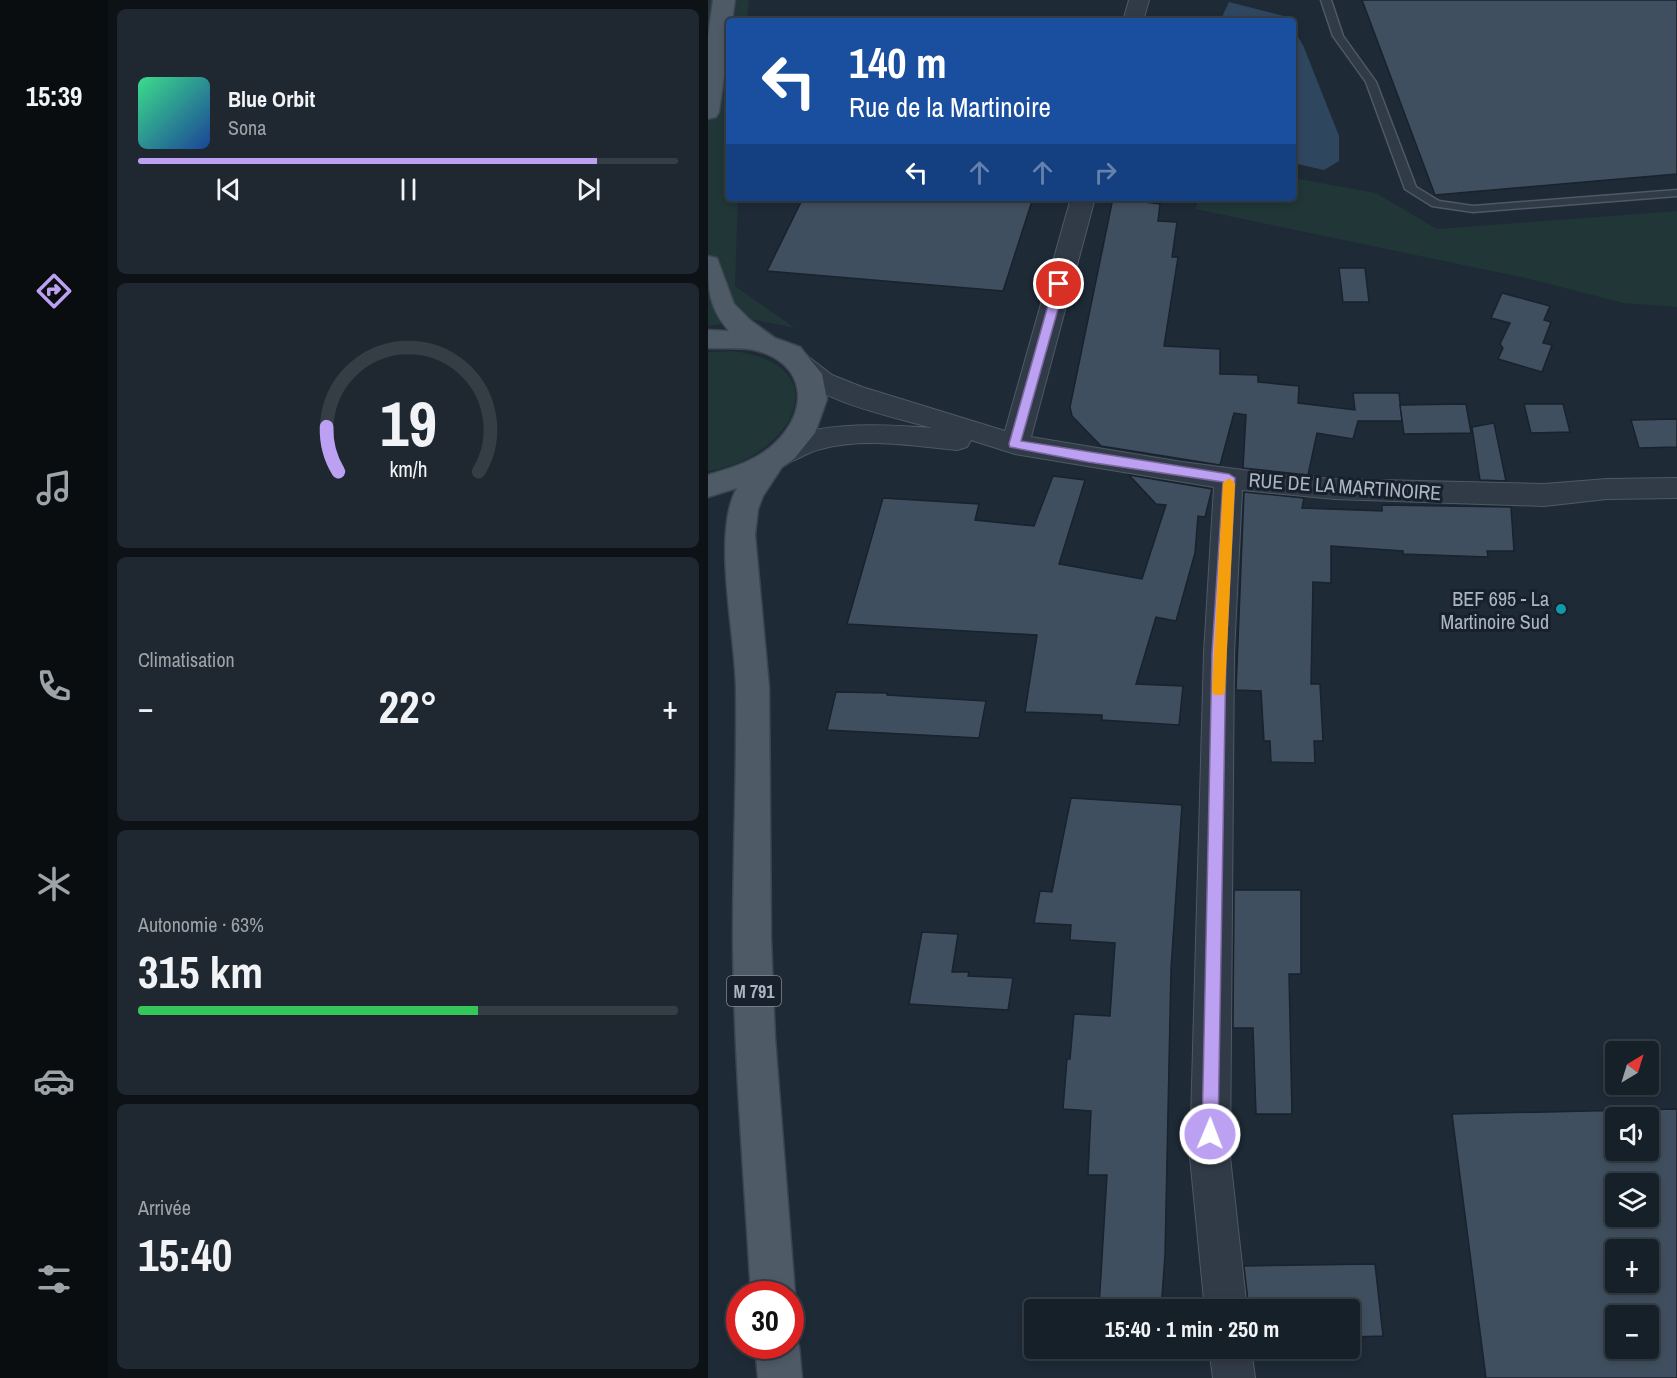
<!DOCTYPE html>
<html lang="fr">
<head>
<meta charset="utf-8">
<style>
	body { margin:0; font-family:"Archivo Narrow",sans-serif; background:#1f2830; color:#f1f3f6; height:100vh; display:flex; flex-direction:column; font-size:22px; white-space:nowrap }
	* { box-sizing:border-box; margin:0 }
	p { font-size:20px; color:#9ea3a8 }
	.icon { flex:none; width:33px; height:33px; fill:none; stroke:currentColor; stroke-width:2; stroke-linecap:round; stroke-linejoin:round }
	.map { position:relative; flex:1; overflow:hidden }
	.sheet { display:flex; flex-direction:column; gap:9px; padding:9px; background:#0c1216; width:600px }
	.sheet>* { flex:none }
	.banner { position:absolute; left:18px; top:18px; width:570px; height:183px; border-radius:6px; box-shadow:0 3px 9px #0003,0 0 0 2px #353e45; background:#1a4fa0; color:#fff; overflow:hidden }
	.needle { width:39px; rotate:38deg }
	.tools { position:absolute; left:897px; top:1041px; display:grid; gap:12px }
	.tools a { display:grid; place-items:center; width:54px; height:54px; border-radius:6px; background:#162028; box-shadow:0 3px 9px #0003,0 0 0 2px #353e45; font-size:30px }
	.speed { position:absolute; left:18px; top:1281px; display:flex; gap:12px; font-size:30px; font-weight:700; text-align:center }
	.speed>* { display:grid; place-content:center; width:78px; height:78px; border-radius:50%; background:#162028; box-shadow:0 3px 9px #0003,0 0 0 2px #353e45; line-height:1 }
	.speed .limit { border:9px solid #d22; background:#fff; color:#111 }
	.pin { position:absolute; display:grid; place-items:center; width:51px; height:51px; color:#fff; margin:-26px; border:3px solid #fff; border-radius:50%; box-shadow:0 2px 6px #0007 }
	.me { position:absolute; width:66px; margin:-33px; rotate:1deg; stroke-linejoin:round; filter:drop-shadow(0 0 4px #0008) }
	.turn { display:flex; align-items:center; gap:21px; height:126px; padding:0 24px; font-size:27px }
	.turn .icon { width:78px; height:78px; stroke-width:2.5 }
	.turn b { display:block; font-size:42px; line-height:51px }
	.lanes { display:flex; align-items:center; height:57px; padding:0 24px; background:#0003; justify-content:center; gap:30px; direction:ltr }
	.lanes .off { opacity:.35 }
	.big { font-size:45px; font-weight:700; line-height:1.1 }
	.sheet .widget { flex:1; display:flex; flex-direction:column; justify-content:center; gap:9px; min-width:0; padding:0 21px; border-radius:9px; background:#1f2830 }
	.sheet .dial { align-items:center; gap:0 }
	.dial svg { height:156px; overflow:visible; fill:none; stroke:#353e45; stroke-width:7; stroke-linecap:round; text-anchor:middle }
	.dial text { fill:#f1f3f6; stroke:none }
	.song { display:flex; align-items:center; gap:18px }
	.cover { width:72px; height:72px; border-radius:9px; background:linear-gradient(135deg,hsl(150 70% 55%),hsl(220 70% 35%)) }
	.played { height:6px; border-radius:3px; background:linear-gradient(90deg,#bca0f2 85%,#353e45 85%) }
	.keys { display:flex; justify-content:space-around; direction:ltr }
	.heat { display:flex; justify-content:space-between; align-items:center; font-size:33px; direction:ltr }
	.charge { height:9px; border-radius:4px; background:linear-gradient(90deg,#34c759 63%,#353e45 0) }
	.trip { position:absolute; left:316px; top:1299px; width:336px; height:60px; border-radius:6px; background:#162028; box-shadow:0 3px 9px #0003,0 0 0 2px #353e45; font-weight:700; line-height:60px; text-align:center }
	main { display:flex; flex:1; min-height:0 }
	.tab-bar { display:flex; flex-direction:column; width:108px; justify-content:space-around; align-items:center; background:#090d10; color:#9ea3a8 }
	.tab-bar .icon { width:42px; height:42px }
	.tab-bar .active { color:#bca0f2 }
	.tab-bar b { font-size:27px; color:#f1f3f6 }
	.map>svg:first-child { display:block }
	.green { fill:#203637 }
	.water { fill:#2f465f }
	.building { fill:#404f5f; stroke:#19222d; stroke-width:1.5; fill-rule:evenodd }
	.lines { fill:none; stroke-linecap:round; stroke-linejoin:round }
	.service-casing { stroke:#4f5965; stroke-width:3 }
	.minor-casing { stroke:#4f5965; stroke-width:2 }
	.primary-casing { stroke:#3b4450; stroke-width:3 }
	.service { fill:#313b47; fill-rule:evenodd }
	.minor { fill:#313b47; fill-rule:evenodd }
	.primary { fill:#4f5a67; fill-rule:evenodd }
	.route { fill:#bca0f2; stroke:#7a689d; stroke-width:1.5 }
	.slow { fill:#f59e0b }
	.culture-dot { fill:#0f9aa8; stroke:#17202b; stroke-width:2 }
	.labels { text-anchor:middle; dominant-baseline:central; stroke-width:6; stroke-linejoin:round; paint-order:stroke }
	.shield { fill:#17202b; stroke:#7f8996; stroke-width:1.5 }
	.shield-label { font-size:18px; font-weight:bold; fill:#abb6c4 }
	.street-label { font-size:20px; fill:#abb6c4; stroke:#17202b }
	.poi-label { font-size:20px; fill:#abb6c4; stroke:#17202b; text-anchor:end }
</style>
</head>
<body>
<main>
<nav class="tab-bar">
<b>15:39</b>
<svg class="icon active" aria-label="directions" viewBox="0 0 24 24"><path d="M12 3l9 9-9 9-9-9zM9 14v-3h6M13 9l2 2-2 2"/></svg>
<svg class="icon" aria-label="music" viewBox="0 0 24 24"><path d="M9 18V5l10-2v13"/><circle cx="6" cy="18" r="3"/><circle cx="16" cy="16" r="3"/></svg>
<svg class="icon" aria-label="phone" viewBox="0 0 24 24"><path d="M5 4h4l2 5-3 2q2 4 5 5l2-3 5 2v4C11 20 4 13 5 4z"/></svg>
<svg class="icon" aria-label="climate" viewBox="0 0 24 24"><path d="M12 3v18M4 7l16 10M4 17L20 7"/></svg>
<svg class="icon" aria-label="car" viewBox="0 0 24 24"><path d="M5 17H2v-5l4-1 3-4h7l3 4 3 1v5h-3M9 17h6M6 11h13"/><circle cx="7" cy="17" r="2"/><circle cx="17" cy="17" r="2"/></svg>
<svg class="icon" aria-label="filters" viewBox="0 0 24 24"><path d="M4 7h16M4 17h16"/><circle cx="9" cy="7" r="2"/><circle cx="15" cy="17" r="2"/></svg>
</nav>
<section class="sheet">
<div class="widget">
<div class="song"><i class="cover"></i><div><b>Blue Orbit</b><p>Sona</p></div></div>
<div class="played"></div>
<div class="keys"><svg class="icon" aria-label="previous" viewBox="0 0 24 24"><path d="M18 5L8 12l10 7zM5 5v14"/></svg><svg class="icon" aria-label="pause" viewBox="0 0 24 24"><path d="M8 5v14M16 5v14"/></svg><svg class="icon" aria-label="next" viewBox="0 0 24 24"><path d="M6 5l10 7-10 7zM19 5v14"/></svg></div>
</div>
<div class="widget dial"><svg viewBox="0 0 100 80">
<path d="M14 69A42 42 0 1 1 86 69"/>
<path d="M14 69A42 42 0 0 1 8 46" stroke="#bca0f2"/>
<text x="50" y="56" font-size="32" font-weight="700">19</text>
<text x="50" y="72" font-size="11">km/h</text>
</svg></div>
<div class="widget"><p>Climatisation</p>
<div class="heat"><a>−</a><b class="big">22°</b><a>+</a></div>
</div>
<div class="widget"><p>Autonomie · 63%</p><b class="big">315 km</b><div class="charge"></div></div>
<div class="widget"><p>Arrivée</p><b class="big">15:40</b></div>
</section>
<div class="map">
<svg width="969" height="1378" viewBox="0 0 969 1378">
	<rect width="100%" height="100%" fill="#1e2a36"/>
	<g class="green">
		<path d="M0 0H41L39 21H21V198H30L27 286 87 328 42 319 0 326Z"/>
		<path d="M585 178 668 193 729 229 969 211V307L915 303 822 279 487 209 491 198H585Z"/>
		<path d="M24 351C136 364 82 460 0 471V352Z"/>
	</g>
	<g class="water">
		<path d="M521 2 576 16 580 21H512Z"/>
		<path d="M585 29 595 45 631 136V161L616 170 585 163Z"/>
	</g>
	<g class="building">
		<path d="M654 0H969V174L727 195Z"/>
		<path d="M95 198H325L295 291 59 271Z"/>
		<path d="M405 198 452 204 450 221 469 222 464 257H470L456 346 512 349V374L550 375V382L591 386 590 403 647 410 645 393H691L694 421H650L645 439 609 433 600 475 535 468 538 415 526 413 512 465 393 446 364 416 362 407Z"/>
		<path d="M631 268H657L661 302H635Z"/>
		<path d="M794 293 842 306 836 320 843 322 835 343 844 345 834 372 790 359 795 348 792 344 802 323 783 318Z"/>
		<path d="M758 404 763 433 696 434 692 405Z"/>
		<path d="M816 404H855L862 432 823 433Z"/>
		<path d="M969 419V447L931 448 923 420Z"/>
		<path d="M786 423 798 481 772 480 764 427Z"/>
		<path d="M421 475 504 489 497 517 490 516 487 553 468 621 448 617 428 684 475 686 471 725 394 720V715L317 712 329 635 139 624 175 498 271 504 267 520 326 526 345 476 377 480 351 564 434 579 458 505 448 504Z"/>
		<path d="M536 492 596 498 594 508 674 511V505L803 507 806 551H779L780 557 695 554V551L623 546V583L605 582 603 684H612L615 741H606L607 763 563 762 562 741H556L553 691 528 690Z"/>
		<path d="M128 692 179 693V695L278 701 271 738 119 730Z"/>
		<path d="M363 798 474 805 463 969 457 1255 453 1310 391 1307 399 1175H380L383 1111 355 1109 359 1059H362L366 1014 402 1016 407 943 362 940 363 925 326 923 332 891 344 892Z"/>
		<path d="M526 890H593V974H581L584 1114H548L545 1028H525Z"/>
		<path d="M214 932 250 934 244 972H261L260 976 305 978 300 1010 201 1004Z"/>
		<path d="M969 1109V1378H778L744 1114ZM908 1118H940V1150H908ZM908 1184H940V1216H908ZM908 1250H940V1282H908ZM908 1316H940V1348H908Z"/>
		<path d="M667 1264 675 1336 642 1337V1310H541L536 1266Z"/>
	</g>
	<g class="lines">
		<g class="service-casing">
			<path id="service" d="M613 0H623L635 36 668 82 708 187 731 201 765 206 969 190V196L765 212 724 206 697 189 658 82 625 36Z"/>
		</g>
		<g class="minor-casing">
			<g id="minor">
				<path d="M421 0H441L435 21H415Z"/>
				<path d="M363 198H387L323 437 474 462 581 476 627 479 836 484 899 479 969 478V498L899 499 836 506 627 499 534 490 526 653 522 1157 539 1310H497L482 1157 496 653 506 487 307 454 263 440 259 447 249 450C205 446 157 437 113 449 99 452 88 461 74 465L64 462 60 455C82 417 186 425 224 428 184 416 102 401 80 364L84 358 93 355 102 358 124 375 154 387 297 431Z"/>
				<path d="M501 1348H543L547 1378H505Z"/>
			</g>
		</g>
		<g class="primary-casing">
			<g id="primary">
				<path d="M5 0H27L24 21H21V41L11 112 8 117 0 119V36Z"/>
				<path d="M0 256 9 258 26 304 42 320 67 338 92 347 114 374 119 399 107 433 86 459 74 467 55 496 50 509 47 535 61 687 63 939 67 1038 87 1294 82 1304V1294H43C36 1176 26 1058 25 940 25 857 29 773 28 690 28 635 3 534 29 488L0 497V475C23 468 48 461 66 444 103 410 98 362 46 350 32 347 15 349 0 348V330L21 331C0 306 0 290 0 256Z"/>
				<path d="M82 1329 91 1346 94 1378H50L47 1346H82Z"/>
			</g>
		</g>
		<use href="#service" class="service"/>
		<use href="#minor" class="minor"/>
		<use href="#primary" class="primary"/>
	</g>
	<path class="route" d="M351 280 357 284 313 441 521 474 527 478 518 653 510 1134 508 1140 502 1142 496 1140 494 1134 504 653 515 482 380 462 302 447 301 444 346 284Z"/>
	<path class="slow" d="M521 478 527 483 517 691 515 695H506L504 691 515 483Z"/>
	<circle class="culture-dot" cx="853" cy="609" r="6"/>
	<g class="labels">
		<rect class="shield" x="19" y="976" width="54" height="30" rx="4.5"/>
		<g class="shield-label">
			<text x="46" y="991">M 791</text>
		</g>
		<g class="street-label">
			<text transform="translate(637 486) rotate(4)">RUE DE LA MARTINOIRE</text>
		</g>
		<g class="poi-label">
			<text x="841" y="598">BEF 695 - La<tspan x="841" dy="23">Martinoire Sud</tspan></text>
		</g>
	</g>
</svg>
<div class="tools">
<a><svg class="needle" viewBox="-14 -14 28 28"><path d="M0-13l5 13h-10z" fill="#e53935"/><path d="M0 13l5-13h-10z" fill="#9ea3a8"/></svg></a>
<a><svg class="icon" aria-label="sound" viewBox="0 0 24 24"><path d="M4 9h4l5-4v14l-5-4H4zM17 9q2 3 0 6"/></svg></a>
<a><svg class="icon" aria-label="layers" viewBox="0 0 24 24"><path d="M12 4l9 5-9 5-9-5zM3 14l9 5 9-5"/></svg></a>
<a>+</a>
<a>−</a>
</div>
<div class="speed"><div class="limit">30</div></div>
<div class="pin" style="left:351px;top:284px;background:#d93025"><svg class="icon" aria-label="arrive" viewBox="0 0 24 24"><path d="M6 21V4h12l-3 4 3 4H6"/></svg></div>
<svg class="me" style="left:502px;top:1134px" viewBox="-20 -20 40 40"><circle r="17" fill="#bca0f2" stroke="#fff" stroke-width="3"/><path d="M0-11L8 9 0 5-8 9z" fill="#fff"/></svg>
<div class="trip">15:40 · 1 min · 250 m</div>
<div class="banner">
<div class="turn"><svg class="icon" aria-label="left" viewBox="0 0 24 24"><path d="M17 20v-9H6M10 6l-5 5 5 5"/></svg><div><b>140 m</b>Rue de la Martinoire</div></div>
<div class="lanes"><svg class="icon" aria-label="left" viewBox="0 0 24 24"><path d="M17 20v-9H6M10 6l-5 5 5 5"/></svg><svg class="icon off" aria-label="ahead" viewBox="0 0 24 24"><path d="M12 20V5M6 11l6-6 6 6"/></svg><svg class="icon off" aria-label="ahead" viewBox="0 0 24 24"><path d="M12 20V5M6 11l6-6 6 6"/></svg><svg class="icon off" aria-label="right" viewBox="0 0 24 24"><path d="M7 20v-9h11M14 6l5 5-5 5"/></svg></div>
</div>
</div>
</main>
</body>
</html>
